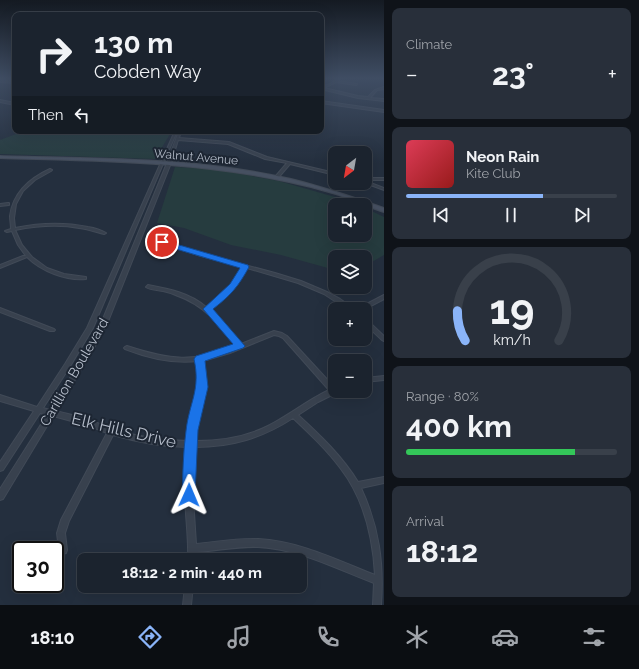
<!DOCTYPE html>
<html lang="en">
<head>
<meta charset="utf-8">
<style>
	body { margin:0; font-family:Raleway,sans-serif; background:#282f3a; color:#f1f3f6; height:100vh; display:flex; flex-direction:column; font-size:15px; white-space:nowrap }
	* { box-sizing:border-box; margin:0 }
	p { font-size:13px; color:#a0a4aa }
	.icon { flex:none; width:22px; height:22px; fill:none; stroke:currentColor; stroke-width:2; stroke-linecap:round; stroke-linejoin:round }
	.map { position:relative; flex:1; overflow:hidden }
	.side { display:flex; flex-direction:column; gap:8px; padding:8px; background:#0f1319; width:255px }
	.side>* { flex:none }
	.banner { position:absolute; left:12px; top:12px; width:312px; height:122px; border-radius:8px; box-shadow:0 4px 16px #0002,0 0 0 1px #39404a; background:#1b232e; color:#f1f3f6; overflow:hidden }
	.needle { width:26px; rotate:211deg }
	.fabs { position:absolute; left:328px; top:146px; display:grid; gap:8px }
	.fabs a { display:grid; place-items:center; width:44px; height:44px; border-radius:8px; background:#1b232e; box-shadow:0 4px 16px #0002,0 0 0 1px #39404a; font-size:20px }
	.speed { position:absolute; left:12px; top:541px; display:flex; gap:8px; font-size:20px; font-weight:700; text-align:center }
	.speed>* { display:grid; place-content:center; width:52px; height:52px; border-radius:50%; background:#1b232e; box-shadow:0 4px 16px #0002,0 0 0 1px #39404a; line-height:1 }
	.speed .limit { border:2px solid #111; border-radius:6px; background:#fff; color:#111 }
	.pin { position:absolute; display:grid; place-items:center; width:34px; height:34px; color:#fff; margin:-17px; border:2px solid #fff; border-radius:50%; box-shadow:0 1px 4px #0007 }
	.me { position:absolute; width:44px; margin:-22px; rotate:1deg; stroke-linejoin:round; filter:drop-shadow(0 0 3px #0008) }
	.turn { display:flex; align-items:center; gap:14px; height:84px; padding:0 16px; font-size:18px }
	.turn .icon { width:52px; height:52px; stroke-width:2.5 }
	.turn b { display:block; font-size:28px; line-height:34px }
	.then { display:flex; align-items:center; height:38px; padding:0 16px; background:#0003; gap:8px; font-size:15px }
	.big { font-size:30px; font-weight:700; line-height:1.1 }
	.side .widget { flex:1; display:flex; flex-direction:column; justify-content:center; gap:6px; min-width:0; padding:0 14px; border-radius:8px; background:#282f3a }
	.side .dial { align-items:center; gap:0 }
	.dial svg { height:104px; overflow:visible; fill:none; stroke:#39404a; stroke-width:7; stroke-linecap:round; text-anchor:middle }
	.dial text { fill:#f1f3f6; stroke:none }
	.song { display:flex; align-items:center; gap:12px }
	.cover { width:48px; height:48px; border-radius:6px; background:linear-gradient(135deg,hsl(350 70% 55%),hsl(0 70% 35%)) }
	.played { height:4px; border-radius:2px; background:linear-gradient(90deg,#8ab4f8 65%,#39404a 65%) }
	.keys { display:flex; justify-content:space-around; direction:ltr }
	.heat { display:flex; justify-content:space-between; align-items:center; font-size:22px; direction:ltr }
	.charge { height:6px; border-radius:3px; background:linear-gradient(90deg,#34c759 80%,#39404a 0) }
	.trip { position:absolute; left:77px; top:553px; width:230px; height:40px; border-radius:8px; background:#1b232e; box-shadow:0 4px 16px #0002,0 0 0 1px #39404a; font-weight:700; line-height:40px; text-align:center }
	.tabs { display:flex; height:64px; justify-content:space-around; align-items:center; background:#0b0e12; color:#a0a4aa }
	.tabs .icon { width:28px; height:28px }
	.tabs .current { color:#8ab4f8 }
	.tabs b { font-size:18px; color:#f1f3f6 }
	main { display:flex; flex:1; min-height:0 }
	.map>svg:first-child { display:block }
	.green { fill:#263c3f }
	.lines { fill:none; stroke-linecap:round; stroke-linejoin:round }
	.street-casing { stroke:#414a57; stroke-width:2 }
	.secondary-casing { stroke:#414a57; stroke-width:2 }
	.street { fill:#38414e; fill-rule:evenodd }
	.secondary { fill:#465061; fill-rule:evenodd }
	.route { fill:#1a73e8; stroke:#114b97 }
	.labels { text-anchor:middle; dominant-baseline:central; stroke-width:4; stroke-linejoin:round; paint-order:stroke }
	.far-street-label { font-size:12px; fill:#b4bcc9; stroke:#1d2633 }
	.street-label { font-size:14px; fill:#b4bcc9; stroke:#1d2633 }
	.near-street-label { font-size:17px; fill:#b4bcc9; stroke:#1d2633 }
</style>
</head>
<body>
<main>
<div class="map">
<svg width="384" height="605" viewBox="0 0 384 605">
	<rect width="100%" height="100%" fill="#242f3e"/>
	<g class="green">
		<path d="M24 131H157L170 134 155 159 0 154V140Z"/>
		<path d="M175 167 214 169 279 181 349 201 358 205H335V235H365V208L384 217V255L365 266V257H335V270L281 255 231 245 184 228 157 223Z"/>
	</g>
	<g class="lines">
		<g class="street-casing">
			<g id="street">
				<path d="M339 78H341L338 81 357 84 356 85 336 82 324 88 358 96 368 97 375 90 384 87V89L377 90 370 98 384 99V101L358 98 321 89V87L330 84Z"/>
				<path d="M0 80 15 81V83L0 82Z"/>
				<path d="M0 100 15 103V105L0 102Z"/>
				<path d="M321 101 384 110V112L321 103Z"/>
				<path d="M175 131H177L93 328 69 368 43 408 50 410 90 346 103 319 167 163 179 131H181L179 138 229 142 267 157 335 173V175L290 164 278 178H277L275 177 287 163 265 159 228 144 178 140 171 163 109 319 94 348 56 411C67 414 78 416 89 420 96 422 102 425 109 428 134 436 162 441 189 441 188 424 194 410 197 394 199 383 199 372 198 361 173 364 148 358 125 349L124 348 125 347 127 346C170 360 193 363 237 346 220 325 204 305 178 296 174 294 168 292 163 291 158 290 150 290 146 287L148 285C169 289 190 293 206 307 222 296 234 284 243 267L201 256 161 243V241H163L204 254 275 273 301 281 327 292 340 299 354 309H347L324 294 298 283 247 268C238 285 225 298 210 310L222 321 241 344 274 331 282 333 287 336 335 388V391H338L336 393 318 402 298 415C320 435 342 456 358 482L384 477V483L361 488C379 527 384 563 381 605H373L374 583C337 569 299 549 258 547 237 546 217 551 196 552V560H188C189 537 185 514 185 491 185 476 187 462 188 447 163 447 137 442 113 435L69 521 65 533 67 550 66 553 63 554 60 553 59 550 57 533 61 520 107 433 90 426 53 416 3 499 0 500V489L47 415 40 413 3 470 0 471V462L34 411 0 401V395L37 407 65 364 87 328ZM274 335 279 336 283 338 329 390C308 400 289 415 268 426 246 437 220 441 195 441 194 425 200 410 203 395 205 383 205 372 203 361L230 353ZM293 418C310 434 327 450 341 469 364 499 373 538 375 575 337 560 299 541 258 539 237 538 217 542 196 544L192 482 195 447C232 447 262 438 293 418Z"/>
				<path d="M50 169 52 170 51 171 35 180 23 191 16 204 14 218 15 228C39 223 64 222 88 227 94 228 101 230 106 233L104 234C96 232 88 229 79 228 58 224 36 226 15 230L16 232 22 245 32 257 47 268 64 274 86 277V279C66 281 41 271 27 257L0 268V265L23 256H26L18 245 12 231 7 232 5 231 11 229C11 225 10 220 10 216 13 193 30 178 50 169Z"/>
				<path d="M372 178H384V180H373L368 182 384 188V190L365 183V181Z"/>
				<path d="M8 203H9V205L0 206V204Z"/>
				<path d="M384 295V299L365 309H358L359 308Z"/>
				<path d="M0 308 54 329 55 330 54 331H50L0 312Z"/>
				<path d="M365 319 367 320 384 336V341L382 340 365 324Z"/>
				<path d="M384 376V380L365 382V378Z"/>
				<path d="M185 586H193L191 605H183Z"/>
			</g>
		</g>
		<g class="secondary-casing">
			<path id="secondary" d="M0 156C97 159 196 157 291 179 323 187 353 197 384 208V212C368 207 352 199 336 194 320 189 304 185 289 182 194 161 96 161 0 158Z"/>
		</g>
		<use href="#street" class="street"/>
		<use href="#secondary" class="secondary"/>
	</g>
	<linearGradient id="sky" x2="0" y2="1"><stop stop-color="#141a22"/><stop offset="0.48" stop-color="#3f4d63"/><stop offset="1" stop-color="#3f4d63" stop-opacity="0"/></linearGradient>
	<rect width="384" height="163" fill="url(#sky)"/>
	<path class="route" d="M162 240 248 265 249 267C238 287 231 295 213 309L245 346 243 348 205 361 208 387 198 430 195 495 193 500 189 502 184 500 182 495C183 474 183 452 186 431 189 403 201 390 194 359L196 356 233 344 203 309 230 284 240 268 159 244 158 242Z"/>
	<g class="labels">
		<g class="far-street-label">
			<text transform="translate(196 157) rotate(5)">Walnut Avenue</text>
		</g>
		<g class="street-label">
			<text transform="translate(74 372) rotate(-60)">Carillion Boulevard</text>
		</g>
		<g class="near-street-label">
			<text transform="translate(124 430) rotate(13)">Elk Hills Drive</text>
		</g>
	</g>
</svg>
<div class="fabs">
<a><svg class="needle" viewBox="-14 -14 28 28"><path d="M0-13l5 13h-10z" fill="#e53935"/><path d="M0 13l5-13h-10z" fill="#a0a4aa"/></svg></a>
<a><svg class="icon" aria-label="sound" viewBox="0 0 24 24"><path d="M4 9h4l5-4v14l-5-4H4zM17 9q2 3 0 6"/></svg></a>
<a><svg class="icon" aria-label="layers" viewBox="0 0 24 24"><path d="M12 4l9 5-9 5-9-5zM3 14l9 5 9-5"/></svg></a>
<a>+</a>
<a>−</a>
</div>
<div class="speed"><div class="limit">30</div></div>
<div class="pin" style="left:162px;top:242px;background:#d93025"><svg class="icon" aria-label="arrive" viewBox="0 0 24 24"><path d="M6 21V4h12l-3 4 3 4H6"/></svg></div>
<svg class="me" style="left:189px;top:495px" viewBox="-20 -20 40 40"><path d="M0-17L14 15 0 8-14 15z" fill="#1a73e8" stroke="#fff" stroke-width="4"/></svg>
<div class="trip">18:12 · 2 min · 440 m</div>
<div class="banner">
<div class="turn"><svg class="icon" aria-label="right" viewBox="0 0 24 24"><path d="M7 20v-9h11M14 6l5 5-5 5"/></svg><div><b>130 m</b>Cobden Way</div></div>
<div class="then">Then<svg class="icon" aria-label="left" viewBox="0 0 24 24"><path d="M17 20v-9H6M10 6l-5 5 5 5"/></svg></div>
</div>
</div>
<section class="side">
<div class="widget"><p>Climate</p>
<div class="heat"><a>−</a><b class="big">23°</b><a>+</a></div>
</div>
<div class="widget">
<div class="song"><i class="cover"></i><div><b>Neon Rain</b><p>Kite Club</p></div></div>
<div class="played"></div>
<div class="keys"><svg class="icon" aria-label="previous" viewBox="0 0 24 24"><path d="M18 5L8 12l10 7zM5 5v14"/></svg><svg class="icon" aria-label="pause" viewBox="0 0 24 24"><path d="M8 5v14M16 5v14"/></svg><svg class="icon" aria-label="next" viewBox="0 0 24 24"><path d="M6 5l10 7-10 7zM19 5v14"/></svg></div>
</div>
<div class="widget dial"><svg viewBox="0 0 100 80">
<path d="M14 69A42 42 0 1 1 86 69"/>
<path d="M14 69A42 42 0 0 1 8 46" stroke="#8ab4f8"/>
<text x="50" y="56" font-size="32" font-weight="700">19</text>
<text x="50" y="72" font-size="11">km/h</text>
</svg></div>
<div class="widget"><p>Range · 80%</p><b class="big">400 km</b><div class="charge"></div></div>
<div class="widget"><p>Arrival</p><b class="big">18:12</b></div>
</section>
</main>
<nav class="tabs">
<b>18:10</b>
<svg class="icon current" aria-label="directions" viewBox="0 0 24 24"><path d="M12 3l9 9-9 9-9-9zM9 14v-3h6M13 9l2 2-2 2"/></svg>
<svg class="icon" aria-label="music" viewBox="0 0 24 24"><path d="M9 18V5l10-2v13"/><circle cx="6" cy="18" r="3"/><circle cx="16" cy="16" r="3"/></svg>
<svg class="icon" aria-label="phone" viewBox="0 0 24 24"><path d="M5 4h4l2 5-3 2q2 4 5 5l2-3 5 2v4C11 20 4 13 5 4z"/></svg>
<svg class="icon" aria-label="climate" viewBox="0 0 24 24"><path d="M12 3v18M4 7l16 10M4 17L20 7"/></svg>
<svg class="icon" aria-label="car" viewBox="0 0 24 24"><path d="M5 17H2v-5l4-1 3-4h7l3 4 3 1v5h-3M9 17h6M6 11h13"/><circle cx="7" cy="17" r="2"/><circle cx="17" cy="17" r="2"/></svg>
<svg class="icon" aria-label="filters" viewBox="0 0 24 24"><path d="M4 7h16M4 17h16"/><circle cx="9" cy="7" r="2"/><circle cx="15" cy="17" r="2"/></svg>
</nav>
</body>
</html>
